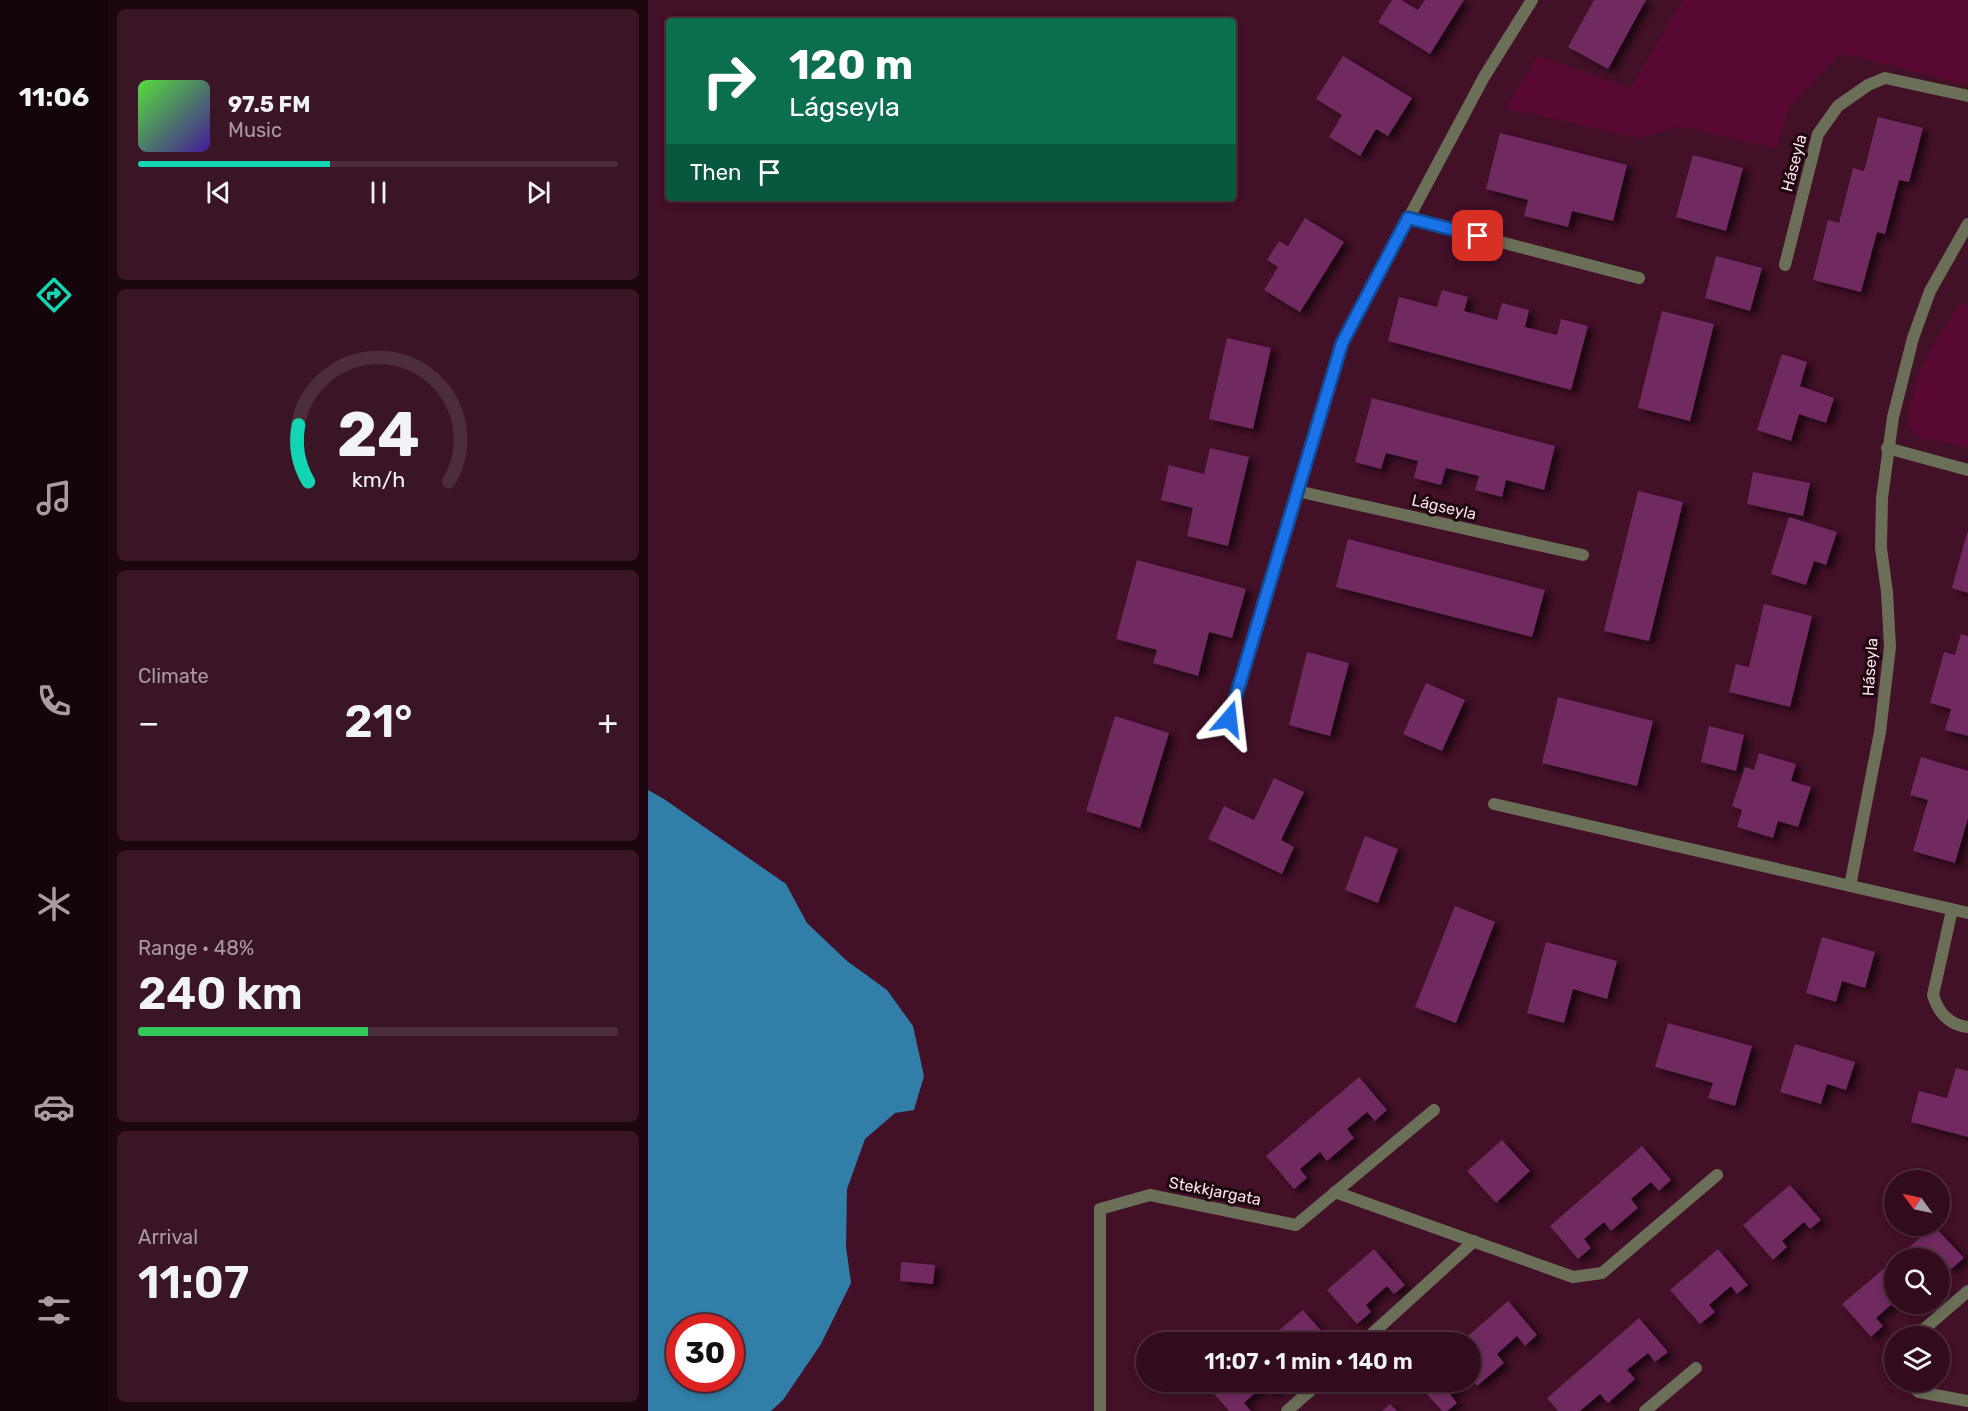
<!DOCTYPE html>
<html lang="en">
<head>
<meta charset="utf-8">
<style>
	body { margin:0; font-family:Rubik,sans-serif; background:#3a1526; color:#f1f3f6; height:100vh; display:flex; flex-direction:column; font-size:22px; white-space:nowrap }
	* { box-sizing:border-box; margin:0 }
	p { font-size:20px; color:#a89ba4 }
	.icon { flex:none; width:33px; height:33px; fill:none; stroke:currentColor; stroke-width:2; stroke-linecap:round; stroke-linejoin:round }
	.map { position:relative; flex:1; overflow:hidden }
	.side { display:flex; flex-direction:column; gap:9px; padding:9px; background:#1c0710; width:540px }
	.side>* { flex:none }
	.banner { position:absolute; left:18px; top:18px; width:570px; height:183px; border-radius:6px; box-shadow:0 3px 9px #0003,0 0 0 2px #4d2c3b; background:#0b6e4f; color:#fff; overflow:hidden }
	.needle { width:39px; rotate:303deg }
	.fabs { position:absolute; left:1236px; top:1170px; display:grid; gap:12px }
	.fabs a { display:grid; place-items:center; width:66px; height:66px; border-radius:50%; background:#320c1d; box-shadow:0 3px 9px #0003,0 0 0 2px #4d2c3b; font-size:30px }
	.speed { position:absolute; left:18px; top:1314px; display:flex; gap:12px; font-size:30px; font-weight:700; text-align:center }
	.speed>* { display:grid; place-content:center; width:78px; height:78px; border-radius:50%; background:#320c1d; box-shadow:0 3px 9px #0003,0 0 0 2px #4d2c3b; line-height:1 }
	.speed .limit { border:9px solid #d22; background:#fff; color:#111 }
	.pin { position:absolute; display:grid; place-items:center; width:51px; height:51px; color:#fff; margin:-26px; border-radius:12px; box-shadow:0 3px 9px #0006 }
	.me { position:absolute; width:66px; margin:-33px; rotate:17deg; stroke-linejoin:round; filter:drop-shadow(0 0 4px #0008) }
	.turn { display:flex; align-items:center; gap:21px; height:126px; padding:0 24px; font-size:27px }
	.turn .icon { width:78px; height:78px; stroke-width:2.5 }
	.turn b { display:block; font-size:42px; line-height:51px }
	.then { display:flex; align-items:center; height:57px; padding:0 24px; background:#0003; gap:12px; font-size:22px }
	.big { font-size:45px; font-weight:600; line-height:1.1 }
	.side .card { flex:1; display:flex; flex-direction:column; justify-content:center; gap:9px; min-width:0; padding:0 21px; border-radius:9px; background:#3a1526 }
	.side .dial { align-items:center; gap:0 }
	.dial svg { height:156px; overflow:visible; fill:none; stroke:#4d2c3b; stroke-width:7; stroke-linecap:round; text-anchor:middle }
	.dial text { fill:#f1f3f6; stroke:none }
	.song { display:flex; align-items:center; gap:18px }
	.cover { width:72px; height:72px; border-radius:9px; background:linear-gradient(135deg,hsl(110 70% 55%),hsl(260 70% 35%)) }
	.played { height:6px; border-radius:3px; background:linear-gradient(90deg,#12d5b4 40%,#4d2c3b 40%) }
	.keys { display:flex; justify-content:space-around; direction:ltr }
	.heat { display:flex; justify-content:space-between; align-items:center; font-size:33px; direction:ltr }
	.charge { height:9px; border-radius:4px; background:linear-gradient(90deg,#34c759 48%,#4d2c3b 0) }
	.trip { position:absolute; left:488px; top:1332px; width:345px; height:60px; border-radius:30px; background:#320c1d; box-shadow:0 3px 9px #0003,0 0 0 2px #4d2c3b; font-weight:600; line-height:60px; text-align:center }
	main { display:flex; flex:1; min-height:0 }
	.tab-bar { display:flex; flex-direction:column; width:108px; justify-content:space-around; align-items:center; background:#14050c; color:#a89ba4 }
	.tab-bar .icon { width:42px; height:42px }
	.tab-bar .active { color:#12d5b4 }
	.tab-bar b { font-size:27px; color:#f1f3f6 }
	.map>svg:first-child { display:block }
	.green { fill:#590832 }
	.water { fill:#317fa8; fill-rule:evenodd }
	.building { fill:#6f2961; filter:url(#shadow) }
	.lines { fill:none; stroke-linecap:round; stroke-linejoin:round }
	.minor { stroke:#6b6f57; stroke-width:12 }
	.route-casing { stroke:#114b97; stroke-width:15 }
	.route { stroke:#1a73e8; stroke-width:10 }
	.labels { text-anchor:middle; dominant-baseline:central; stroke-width:6; stroke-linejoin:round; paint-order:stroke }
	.street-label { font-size:16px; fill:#fce0ea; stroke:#1c060f }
</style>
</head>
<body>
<main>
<nav class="tab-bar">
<b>11:06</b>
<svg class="icon active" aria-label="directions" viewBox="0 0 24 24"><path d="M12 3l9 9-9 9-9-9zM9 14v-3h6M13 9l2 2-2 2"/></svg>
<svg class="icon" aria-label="music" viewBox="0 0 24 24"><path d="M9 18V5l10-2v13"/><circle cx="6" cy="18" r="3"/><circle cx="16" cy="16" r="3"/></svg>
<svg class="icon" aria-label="phone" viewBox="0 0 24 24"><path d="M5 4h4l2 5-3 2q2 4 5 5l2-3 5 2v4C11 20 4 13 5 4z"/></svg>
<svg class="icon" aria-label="climate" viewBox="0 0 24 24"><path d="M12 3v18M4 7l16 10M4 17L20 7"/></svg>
<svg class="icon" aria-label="car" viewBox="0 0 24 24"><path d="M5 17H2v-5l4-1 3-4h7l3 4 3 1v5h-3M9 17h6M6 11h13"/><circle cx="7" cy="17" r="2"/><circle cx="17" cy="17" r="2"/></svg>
<svg class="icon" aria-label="filters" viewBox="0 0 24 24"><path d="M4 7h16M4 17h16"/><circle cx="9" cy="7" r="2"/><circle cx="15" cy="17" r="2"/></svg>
</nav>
<section class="side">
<div class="card">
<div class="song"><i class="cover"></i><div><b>97.5 FM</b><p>Music</p></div></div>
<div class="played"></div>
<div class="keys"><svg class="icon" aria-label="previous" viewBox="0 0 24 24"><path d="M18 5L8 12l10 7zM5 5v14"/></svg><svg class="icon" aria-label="pause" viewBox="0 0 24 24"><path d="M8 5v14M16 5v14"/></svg><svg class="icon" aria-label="next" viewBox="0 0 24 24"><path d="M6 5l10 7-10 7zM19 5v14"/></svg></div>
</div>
<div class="card dial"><svg viewBox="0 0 100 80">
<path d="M14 69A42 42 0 1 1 86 69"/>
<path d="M14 69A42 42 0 0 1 9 40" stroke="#12d5b4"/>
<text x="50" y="56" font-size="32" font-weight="700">24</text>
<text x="50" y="72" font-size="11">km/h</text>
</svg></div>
<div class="card"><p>Climate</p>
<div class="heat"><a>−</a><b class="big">21°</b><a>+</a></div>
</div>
<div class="card"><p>Range · 48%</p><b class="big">240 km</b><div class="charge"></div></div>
<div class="card"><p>Arrival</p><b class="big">11:07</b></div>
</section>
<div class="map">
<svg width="1320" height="1411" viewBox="0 0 1320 1411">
	<defs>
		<filter id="shadow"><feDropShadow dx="6" dy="4" stdDeviation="3" flood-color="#0009"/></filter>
	</defs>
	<rect width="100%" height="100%" fill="#421027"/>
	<g class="green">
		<path d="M1035 0H1320V85L1192 53 1141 107 1128 149 1033 126 990 138 857 108 889 56 982 88Z"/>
		<path d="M1311 304 1320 305V447L1268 437 1261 427V409L1271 373 1288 340Z"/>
	</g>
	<path class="water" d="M0 790 16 799 138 884 159 923 199 961 239 990 265 1026 276 1076 266 1110 247 1113 217 1139 199 1189 198 1247 203 1283 173 1344 135 1400 123 1411H0ZM32 1328H82V1378H32Z"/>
	<g class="building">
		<path d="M744 0H753L770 10 777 0H816L782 54 730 22Z"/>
		<path d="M946 0H998L960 69 920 47Z"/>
		<path d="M695 56 764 98 740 136 728 129 712 156 681 137 694 115 668 99Z"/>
		<path d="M1230 117 1275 128 1261 182 1251 180 1237 234 1229 232 1213 292 1165 280 1180 220 1191 223 1205 168 1216 171Z"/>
		<path d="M852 133 979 165 965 221 924 211 920 227 876 216 880 200 838 189Z"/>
		<path d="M1045 155 1095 168 1078 231 1028 217Z"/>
		<path d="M657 218 696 242 652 312 616 290 630 267 619 260 631 241 640 246Z"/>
		<path d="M1068 256 1114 268 1102 311 1057 298Z"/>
		<path d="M794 290 820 297 816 311 849 320 854 303 881 310 877 327 909 335 913 319 940 326 923 390 740 341 751 297 789 307Z"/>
		<path d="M1014 311 1066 324 1042 421 990 408Z"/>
		<path d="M579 338 623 348 605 429 561 419Z"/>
		<path d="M1134 354 1159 362 1152 386 1186 398 1178 423 1151 414 1143 441 1109 430Z"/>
		<path d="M724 398 907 446 896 490 858 480 854 497 827 490 831 476 798 468 793 485 766 478 770 461 738 453 733 469 707 462Z"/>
		<path d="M562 448 601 457 580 546 539 536 545 508 513 500 521 465 556 474Z"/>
		<path d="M1105 472 1162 483 1155 516 1099 504Z"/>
		<path d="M990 491 1035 502 1001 641 956 631Z"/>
		<path d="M1141 517 1189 532 1178 565 1166 561 1158 585 1123 574Z"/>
		<path d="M1319 533H1320V593L1304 588Z"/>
		<path d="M700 539 897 590 884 637 688 587Z"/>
		<path d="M489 560 598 589 584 638 561 632 550 676 505 663 509 650 468 639Z"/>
		<path d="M1116 604 1164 616 1142 707 1081 692 1088 664 1101 667Z"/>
		<path d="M1313 634 1320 636V736L1297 730 1303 709 1282 703 1296 652 1307 655Z"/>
		<path d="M659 652 701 663 682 736 641 725Z"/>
		<path d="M778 683 817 700 794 751 755 734Z"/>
		<path d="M910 697 1005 721 989 786 894 763Z"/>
		<path d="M467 716 521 733 492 828 438 811Z"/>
		<path d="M1061 726 1096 735 1088 771 1053 762Z"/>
		<path d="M1111 753 1148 764 1143 781 1163 787 1150 827 1130 821 1125 838 1089 827 1094 810 1084 806 1097 767 1106 770Z"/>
		<path d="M1273 757 1320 771V818L1307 863 1265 851 1280 800 1262 795Z"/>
		<path d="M626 778 656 792 633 840 646 847 634 874 560 839 576 806 606 820Z"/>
		<path d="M717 836 750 849 730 903 697 890Z"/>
		<path d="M807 906 847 922 808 1023 767 1007Z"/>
		<path d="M1174 937 1227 952 1217 988 1194 981 1188 1002 1158 993Z"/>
		<path d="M898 942 969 961 959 999 925 989 916 1023 879 1013Z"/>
		<path d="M1020 1023 1104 1046 1087 1106 1060 1098 1065 1083 1007 1067Z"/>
		<path d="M1147 1044 1207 1062 1198 1090 1179 1084 1173 1104 1132 1092Z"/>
		<path d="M1308 1068 1320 1071V1137L1263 1122 1271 1091 1299 1098Z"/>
		<path d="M711 1077 739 1110 727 1121 719 1112 699 1129 706 1138 679 1161 672 1152 652 1169 659 1178 646 1189 618 1156Z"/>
		<path d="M854 1140 882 1171 848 1203 819 1171Z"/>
		<path d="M994 1146 1023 1180 1011 1191 1003 1182 983 1199 990 1208 977 1219 963 1231 956 1222 936 1239 943 1248 930 1259 902 1226Z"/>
		<path d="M1142 1185 1173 1220 1162 1229 1156 1222 1134 1241 1139 1247 1125 1260 1095 1225Z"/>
		<path d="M1286 1226 1316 1258 1303 1269 1295 1260 1292 1263V1258H1248Z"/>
		<path d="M726 1249 757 1285 746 1294 739 1286 718 1305 723 1312 709 1324 679 1290Z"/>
		<path d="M1070 1249 1100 1285 1089 1294 1083 1286 1061 1305 1067 1312 1052 1324 1022 1290Z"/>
		<path d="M1246 1260V1302L1228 1318 1235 1326 1223 1337 1194 1304Z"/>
		<path d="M253 1262 287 1265 285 1284 252 1281Z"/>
		<path d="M860 1301 889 1335 877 1346 869 1336 849 1354 856 1363 829 1386 822 1377V1342H813Z"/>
		<path d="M1251 1304H1263L1256 1309Z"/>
		<path d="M655 1310 683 1342H617Z"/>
		<path d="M991 1318 1020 1352 1007 1362 1000 1353 979 1370 987 1379 960 1403 952 1394 932 1411H910L899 1398Z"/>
		<path d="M571 1382H639L624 1394 616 1385 596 1403 603 1411H581L562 1389Z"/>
		<path d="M768 1382H817L802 1394 809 1403 799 1411H794Z"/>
		<path d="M742 1404 749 1411H734Z"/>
	</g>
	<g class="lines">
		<g class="minor">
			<path d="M760 218 991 278"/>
			<path d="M1137 265 1170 134 1190 106 1220 85 1237 78 1320 96"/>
			<path d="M1239 448 1320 470"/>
			<path d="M649 491 935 555"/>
			<path d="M581 719 694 343 836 77 884 0"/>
			<path d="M846 804 1320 913"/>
			<path d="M1202 886 1232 732 1242 647 1239 592 1233 548 1234 498 1245 417 1265 338 1282 291 1320 224"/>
			<path d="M1304 910 1285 995C1290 1012 1301 1025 1320 1027"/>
			<path d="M687 1192 925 1277 954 1273 1069 1175"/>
			<path d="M1268 1336 1320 1291"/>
			<path d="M715 1342 826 1241"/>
			<path d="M1260 1382 1271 1392 1320 1401"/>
			<path d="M452 1411V1209L502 1195 648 1225 786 1110"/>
			<path d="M639 1411 672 1382"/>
			<path d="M997 1411 1048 1368"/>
		</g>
	</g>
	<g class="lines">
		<g class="route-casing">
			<path id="route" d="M581 719 694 343 760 218 830 236"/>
		</g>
		<use href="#route" class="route"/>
	</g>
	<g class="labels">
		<g class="street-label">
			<text transform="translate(1146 163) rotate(-75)">Háseyla</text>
			<text transform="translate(796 507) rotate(13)">Lágseyla</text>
			<text transform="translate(1222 667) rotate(-86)">Háseyla</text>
			<text transform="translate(567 1191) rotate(11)">Stekkjargata</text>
		</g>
	</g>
</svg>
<div class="fabs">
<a><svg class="needle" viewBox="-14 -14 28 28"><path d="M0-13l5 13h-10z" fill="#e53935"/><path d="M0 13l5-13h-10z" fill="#a89ba4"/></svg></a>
<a><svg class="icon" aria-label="search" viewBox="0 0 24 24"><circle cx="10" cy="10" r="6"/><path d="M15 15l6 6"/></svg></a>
<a><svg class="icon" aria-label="layers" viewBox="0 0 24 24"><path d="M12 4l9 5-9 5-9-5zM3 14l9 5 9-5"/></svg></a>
</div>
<div class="speed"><div class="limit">30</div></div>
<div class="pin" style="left:830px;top:236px;background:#d93025"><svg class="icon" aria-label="arrive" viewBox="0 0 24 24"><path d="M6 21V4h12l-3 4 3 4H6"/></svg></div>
<svg class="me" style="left:581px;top:719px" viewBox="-20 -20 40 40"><path d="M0-17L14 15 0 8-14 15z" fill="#1a73e8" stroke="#fff" stroke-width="4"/></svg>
<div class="trip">11:07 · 1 min · 140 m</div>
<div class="banner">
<div class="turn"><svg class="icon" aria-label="right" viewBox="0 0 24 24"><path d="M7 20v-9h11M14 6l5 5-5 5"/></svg><div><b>120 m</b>Lágseyla</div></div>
<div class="then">Then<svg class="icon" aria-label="arrive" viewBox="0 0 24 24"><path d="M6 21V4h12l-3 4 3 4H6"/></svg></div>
</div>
</div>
</main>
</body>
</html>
